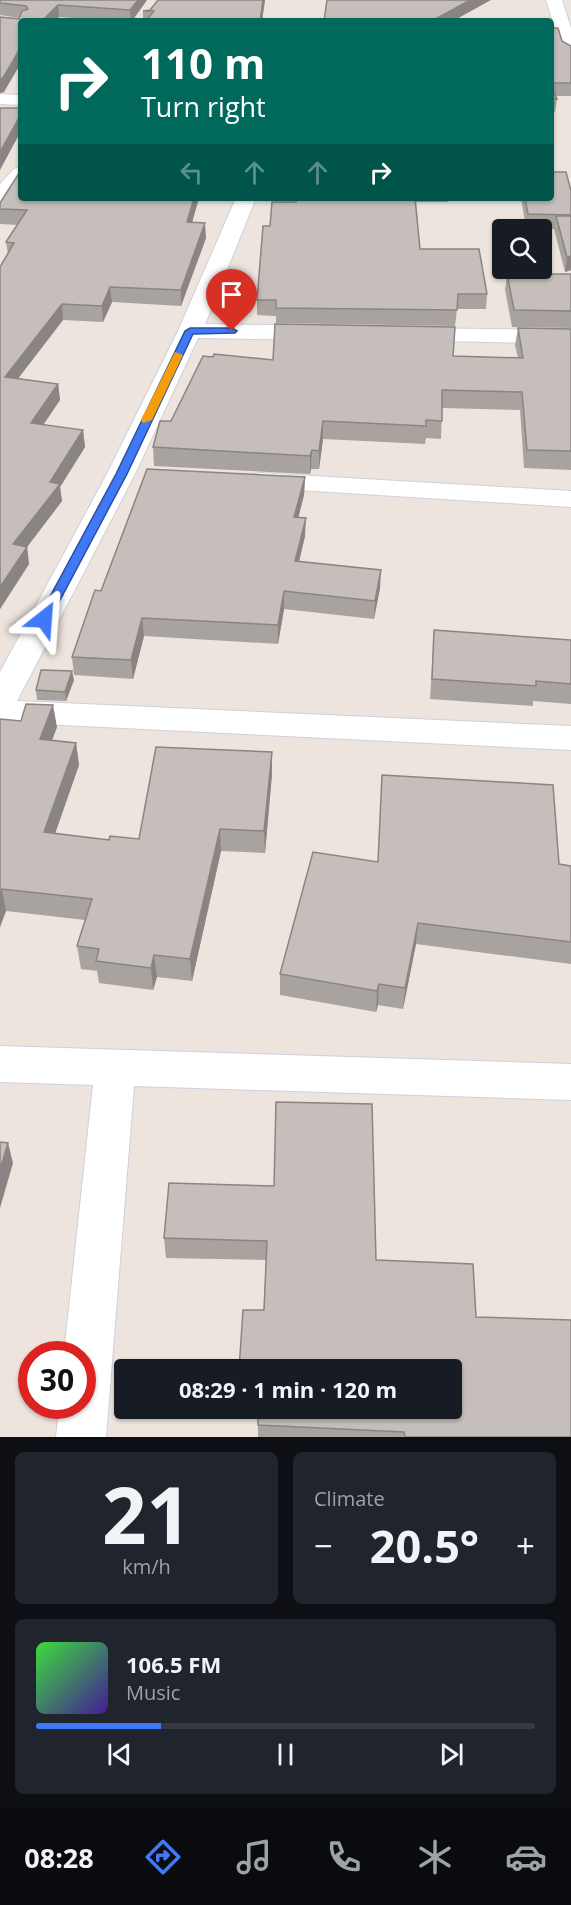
<!DOCTYPE html>
<html lang="en">
<head>
<meta charset="utf-8">
<style>
	body { margin:0; font-family:"Open Sans",sans-serif; background:#20242c; color:#f1f3f6; height:100vh; display:flex; flex-direction:column; font-size:22px; white-space:nowrap }
	* { box-sizing:border-box; margin:0 }
	p { font-size:20px; color:#9ea1a6 }
	.icon { flex:none; width:33px; height:33px; fill:none; stroke:currentColor; stroke-width:2; stroke-linecap:round; stroke-linejoin:round }
	.map { position:relative; height:1437px; overflow:hidden }
	.drawer { display:flex; flex-direction:column; gap:15px; padding:15px; background:#0d0f14; flex:1 }
	.drawer>* { flex:none }
	.banner { position:absolute; left:18px; top:18px; width:536px; height:183px; border-radius:6px; box-shadow:0 2px 4px #0004; background:#00695c; color:#fff; overflow:hidden }
	.controls { position:absolute; left:492px; top:219px; display:grid; gap:12px }
	.controls a { display:grid; place-items:center; width:60px; height:60px; border-radius:6px; background:#171b24; box-shadow:0 2px 4px #0004; font-size:30px }
	.speed { position:absolute; left:18px; top:1341px; display:flex; gap:12px; font-size:30px; font-weight:700; text-align:center }
	.speed>* { display:grid; place-content:center; width:78px; height:78px; border-radius:50%; background:#171b24; box-shadow:0 2px 4px #0004; line-height:1 }
	.speed .limit { border:9px solid #d22; background:#fff; color:#111 }
	.pin { position:absolute; display:grid; place-items:center; width:51px; height:51px; color:#fff; margin:-62px -26px; border-radius:50% 50% 50% 0; rotate:-45deg; box-shadow:0 0 6px #0007 }
	.pin .icon { rotate:45deg }
	.me { position:absolute; width:66px; margin:-33px; rotate:28deg; stroke-linejoin:round; filter:drop-shadow(0 0 4px #0008) }
	.turn { display:flex; align-items:center; gap:21px; height:126px; padding:0 24px; font-size:27px }
	.turn .icon { width:78px; height:78px; stroke-width:2.5 }
	.turn b { display:block; font-size:42px; line-height:51px }
	.lanes { display:flex; align-items:center; height:57px; padding:0 24px; background:#0003; justify-content:center; gap:30px; direction:ltr }
	.lanes .off { opacity:.35 }
	.big { font-size:45px; font-weight:700; line-height:1.1 }
	.drawer .card { flex:1; display:flex; flex-direction:column; justify-content:center; gap:9px; min-width:0; padding:0 21px; border-radius:9px; background:#20242c }
	.drawer .dial { align-items:center; gap:0 }
	.dial b { font-size:78px; line-height:1 }
	.song { display:flex; align-items:center; gap:18px }
	.cover { width:72px; height:72px; border-radius:9px; background:linear-gradient(135deg,hsl(120 70% 55%),hsl(260 70% 35%)) }
	.played { height:6px; border-radius:3px; background:linear-gradient(90deg,#4079f7 25%,#363941 25%) }
	.keys { display:flex; justify-content:space-around; direction:ltr }
	.heat { display:flex; justify-content:space-between; align-items:center; font-size:33px; direction:ltr }
	.drawer .tiles { flex:1; display:grid; gap:15px; grid-template-columns:1fr 1fr }
	.card:last-child { grid-column:span 2 }
	.trip { position:absolute; left:114px; top:1359px; width:348px; height:60px; border-radius:6px; background:#171b24; box-shadow:0 2px 4px #0004; font-weight:700; line-height:60px; text-align:center }
	.tab-bar { display:flex; height:96px; justify-content:space-around; align-items:center; background:#090b0e; color:#9ea1a6 }
	.tab-bar .icon { width:42px; height:42px }
	.tab-bar .on { color:#4079f7 }
	.tab-bar b { font-size:27px; color:#f1f3f6 }
	.map>svg:first-child { display:block }
	.lines { fill:none; stroke-linecap:round; stroke-linejoin:round }
	.minor-casing { stroke:#ccd1dc; stroke-width:2 }
	.minor { fill:#fff; fill-rule:evenodd }
	.wall { fill:#a9a3a0 }
	.shaded-wall { fill:#8a8582 }
	.building { fill:#c5beba; stroke:#8a8582; stroke-width:1.5 }
	.route { fill:#4079f7; stroke:#2a4fa1; stroke-width:1.5 }
	.slow { fill:#f59e0b }
</style>
</head>
<body>
<div class="map">
<svg width="571" height="1437" viewBox="0 0 571 1437">
	<rect width="100%" height="100%" fill="#ede4dd"/>
	<g class="lines">
		<g class="minor-casing">
			<g id="minor">
				<path d="M546 0H562L571 28V58L563 53Z"/>
				<path d="M0 94 21 95V105L0 104Z"/>
				<path d="M21 167V185L7 200 0 202V184L14 169Z"/>
				<path d="M236 198H256L205 324 320 326 328 328 332 333 328 338 320 340 198 338 135 474 17 701 571 726V750L0 722V672L107 474 178 331Z"/>
				<path d="M410 328 571 330V344L402 340 398 335 402 330Z"/>
				<path d="M261 473 571 491V507L251 487 247 481 251 475Z"/>
				<path d="M0 1046 571 1064V1100L134 1086 106 1437H56L59 1406H82V1354H64L93 1085 0 1082Z"/>
			</g>
		</g>
		<use href="#minor" class="minor"/>
	</g>
	<g class="wall">
		<path d="M0 0H147L132 21H111L59 17 55 21H21L4 92 0 93V17L20 18 0 15Z"/>
		<path d="M158 0H265L262 21H143V11L150 10Z"/>
		<path d="M550 28 562 41 571 46V96H556L557 99 555 112H550Z"/>
		<path d="M571 191V270L565 272 554 229 526 228 521 198H550Z"/>
		<path d="M21 198H199L192 222 206 238 181 306 112 302 103 322 63 320 18 378 58 384 60 400 43 425 83 430 85 447 60 487 62 501 27 547 29 564 0 609 8 254 6 242 18 225 0 224V203Z"/>
		<path d="M296 198H449L448 202H416L420 249 487 294 486 309H457L455 326 276 323V316L257 315V300L270 226 296 202Z"/>
		<path d="M507 274H571V328L512 327 505 290Z"/>
		<path d="M518 328 571 329V470L524 468 520 410 442 408 441 439 426 438 425 444 323 439 319 469H311L310 474 154 466 153 447 171 421 213 357 273 360 453 356 518 358 515 345Z"/>
		<path d="M305 477 304 495 298 517 305 536 299 561 380 588 374 619 284 609 278 644 144 636 133 679 74 675 72 657 101 591Z"/>
		<path d="M434 630 571 640V704L533 701V706L430 699Z"/>
		<path d="M74 680 66 701 37 700 36 690Z"/>
		<path d="M0 719 57 727 52 740 76 743 79 765 55 833 109 840 139 839 272 752V774L265 853 221 851 192 981 157 977 153 990 99 983 97 971 81 969 77 946 85 920 6 911 0 927Z"/>
		<path d="M559 864 571 866V964L416 944 403 1009 378 1005 376 1012 280 995V974Z"/>
		<path d="M169 1183 376 1260 476 1317 571 1437H258V1425L266 1260 166 1258 164 1238Z"/>
	</g>
	<g class="shaded-wall">
		<path d="M138 0H147L132 21H131L130 10Z"/>
		<path d="M263 0H265L262 21H260Z"/>
		<path d="M470 0H491L453 21H432Z"/>
		<path d="M58 5 59 17 55 21H42Z"/>
		<path d="M21 47V63L4 92 0 93V79Z"/>
		<path d="M21 114V131L0 170V152Z"/>
		<path d="M194 198H199L188 237 187 222Z"/>
		<path d="M205 223 206 238 181 306V290Z"/>
		<path d="M571 256V270L565 272 567 257Z"/>
		<path d="M110 287 112 302 103 322 102 306Z"/>
		<path d="M62 304 63 320 7 393 5 377Z"/>
		<path d="M58 384 60 400 33 440 31 423Z"/>
		<path d="M323 421V439L319 469V451Z"/>
		<path d="M83 430 85 447 60 487 62 501 27 547 29 564 0 609V587L13 544 50 482Z"/>
		<path d="M312 450 311 469 310 474V456Z"/>
		<path d="M305 477 304 495 294 535V517Z"/>
		<path d="M306 518 305 536 295 579V561Z"/>
		<path d="M381 570 380 588 374 619 375 601Z"/>
		<path d="M284 591V609L278 644V625Z"/>
		<path d="M142 618 144 636 133 679 131 660Z"/>
		<path d="M72 671 74 680 66 701 65 692Z"/>
		<path d="M53 705 57 727 44 762 40 739Z"/>
		<path d="M76 743 79 765 48 854 44 832Z"/>
		<path d="M272 752V774L265 853 264 831Z"/>
		<path d="M220 829 221 851 192 981 190 959Z"/>
		<path d="M2 889 6 911 0 927V893Z"/>
		<path d="M418 923 416 944 403 1009 405 988Z"/>
		<path d="M154 955 157 977 153 990 151 968Z"/>
		<path d="M379 984 378 1005 376 1012 377 991Z"/>
		<path d="M8 1143 13 1163 0 1208V1170Z"/>
	</g>
	<g class="building">
		<path d="M0 0H138L130 10 58 5 42 21H21V47L3 78 0 79V17L19 19 22 11 28 9 26 6 0 3Z"/>
		<path d="M158 0H263L260 21H146L154 11H143L150 10Z"/>
		<path d="M327 0H470L432 21H324Z"/>
		<path d="M550 28H558L562 41 571 46V83H550Z"/>
		<path d="M550 83 557 99 550 98Z"/>
		<path d="M0 108H21V114L0 152Z"/>
		<path d="M21 170V198H194L187 222 205 223 181 290 110 287 102 306 62 304 5 377 58 384 31 423 83 430 50 482 60 484 13 544 27 547 0 587V267L14 243 6 242 27 210 0 209V203Z"/>
		<path d="M550 172H566L571 191V215L528 214 525 198H550Z"/>
		<path d="M296 198H415L420 249H479L487 294H458L457 310 276 308V300H257L263 226H270L272 202H296Z"/>
		<path d="M556 216H571V256L567 257Z"/>
		<path d="M507 274H571V311L514 310Z"/>
		<path d="M275 324 455 327 453 356 523 358 518 328 571 329V451L527 450 522 392 442 390V421L426 420V426L323 421 319 451 312 450 310 456 153 447 160 421H171L203 356 213 357 214 354 273 360Z"/>
		<path d="M147 469 305 477 294 517 306 518 295 561 381 570 375 601 284 591 278 625 142 618 131 660 72 657 95 590 101 591Z"/>
		<path d="M434 630 571 640V684L536 681V686L432 679Z"/>
		<path d="M41 670 72 671 65 692 36 690Z"/>
		<path d="M26 704 53 705 40 739 76 743 44 832 109 840 110 836 139 839 156 747 272 752 264 831 220 829 190 959 154 955 151 968 96 961 99 949 77 946 92 899 2 889 0 893V719L21 721Z"/>
		<path d="M382 775 553 785 559 864 571 866V942L418 923 405 988 379 984 377 991 280 974 313 852 378 862Z"/>
		<path d="M276 1102 372 1104 376 1260 473 1264 476 1317 571 1320V1437H405L404 1432 258 1425V1408H452V1370H239L243 1310H264L267 1241 164 1238 169 1183 274 1186Z"/>
		<path d="M0 1142 8 1143 0 1170Z"/>
	</g>
	<path class="route" d="M232 328 237 331 235 333 193 334 127 474 50 619 44 623 40 622 38 619 116 474 185 331 190 328Z"/>
	<path class="slow" d="M175 352 183 355 152 420 143 423 141 420Z"/>
</svg>
<div class="controls">
<a><svg class="icon" aria-label="search" viewBox="0 0 24 24"><circle cx="10" cy="10" r="6"/><path d="M15 15l6 6"/></svg></a>
</div>
<div class="speed"><div class="limit">30</div></div>
<div class="pin" style="left:232px;top:331px;background:#d93025"><svg class="icon" aria-label="arrive" viewBox="0 0 24 24"><path d="M6 21V4h12l-3 4 3 4H6"/></svg></div>
<svg class="me" style="left:44px;top:619px" viewBox="-20 -20 40 40"><path d="M0-17L14 15 0 8-14 15z" fill="#4079f7" stroke="#fff" stroke-width="4"/></svg>
<div class="trip">08:29 · 1 min · 120 m</div>
<div class="banner">
<div class="turn"><svg class="icon" aria-label="right" viewBox="0 0 24 24"><path d="M7 20v-9h11M14 6l5 5-5 5"/></svg><div><b>110 m</b>Turn right</div></div>
<div class="lanes"><svg class="icon off" aria-label="left" viewBox="0 0 24 24"><path d="M17 20v-9H6M10 6l-5 5 5 5"/></svg><svg class="icon off" aria-label="ahead" viewBox="0 0 24 24"><path d="M12 20V5M6 11l6-6 6 6"/></svg><svg class="icon off" aria-label="ahead" viewBox="0 0 24 24"><path d="M12 20V5M6 11l6-6 6 6"/></svg><svg class="icon" aria-label="right" viewBox="0 0 24 24"><path d="M7 20v-9h11M14 6l5 5-5 5"/></svg></div>
</div>
</div>
<section class="drawer">
<div class="tiles">
<div class="card dial"><b>21</b><p>km/h</p></div>
<div class="card"><p>Climate</p>
<div class="heat"><a>−</a><b class="big">20.5°</b><a>+</a></div>
</div>
<div class="card">
<div class="song"><i class="cover"></i><div><b>106.5 FM</b><p>Music</p></div></div>
<div class="played"></div>
<div class="keys"><svg class="icon" aria-label="previous" viewBox="0 0 24 24"><path d="M18 5L8 12l10 7zM5 5v14"/></svg><svg class="icon" aria-label="pause" viewBox="0 0 24 24"><path d="M8 5v14M16 5v14"/></svg><svg class="icon" aria-label="next" viewBox="0 0 24 24"><path d="M6 5l10 7-10 7zM19 5v14"/></svg></div>
</div>
</div>
</section>
<nav class="tab-bar">
<b>08:28</b>
<svg class="icon on" aria-label="directions" viewBox="0 0 24 24"><path d="M12 3l9 9-9 9-9-9zM9 14v-3h6M13 9l2 2-2 2"/></svg>
<svg class="icon" aria-label="music" viewBox="0 0 24 24"><path d="M9 18V5l10-2v13"/><circle cx="6" cy="18" r="3"/><circle cx="16" cy="16" r="3"/></svg>
<svg class="icon" aria-label="phone" viewBox="0 0 24 24"><path d="M5 4h4l2 5-3 2q2 4 5 5l2-3 5 2v4C11 20 4 13 5 4z"/></svg>
<svg class="icon" aria-label="climate" viewBox="0 0 24 24"><path d="M12 3v18M4 7l16 10M4 17L20 7"/></svg>
<svg class="icon" aria-label="car" viewBox="0 0 24 24"><path d="M5 17H2v-5l4-1 3-4h7l3 4 3 1v5h-3M9 17h6M6 11h13"/><circle cx="7" cy="17" r="2"/><circle cx="17" cy="17" r="2"/></svg>
</nav>
</body>
</html>
